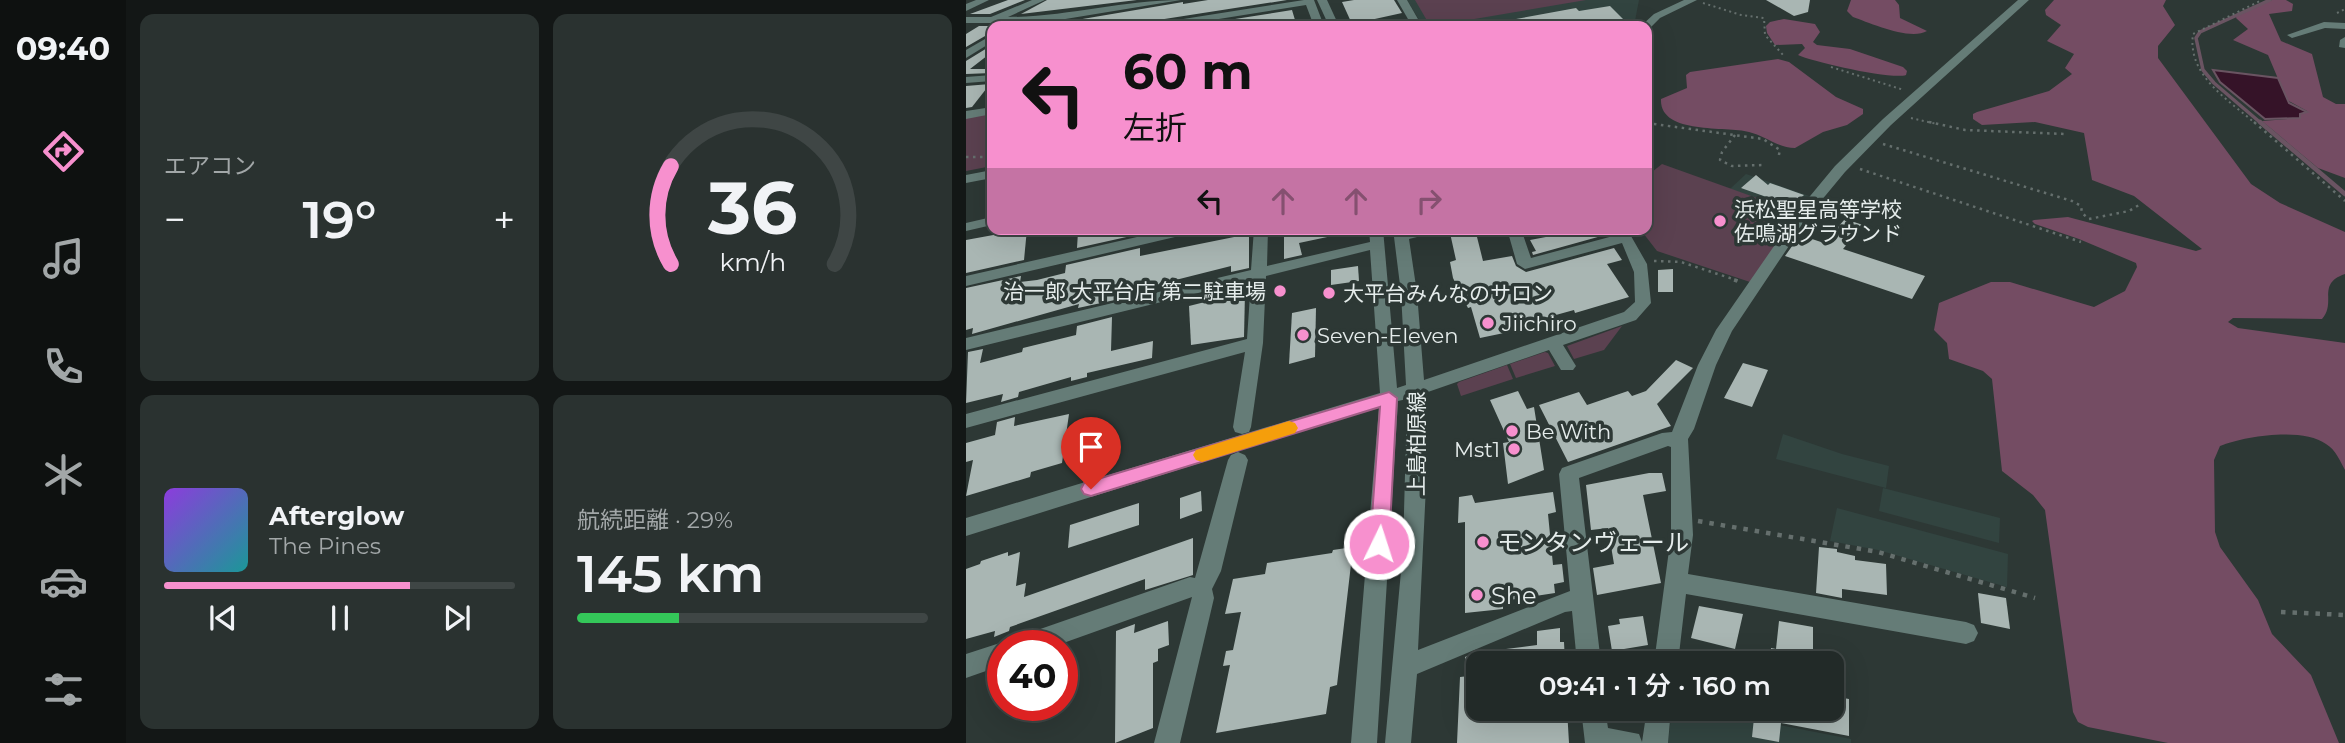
<!DOCTYPE html>
<html lang="ja">
<head>
<meta charset="utf-8">
<style>
	body { margin:0; font-family:Montserrat,"Noto Sans JP",sans-serif; background:#2a3230; color:#f1f3f6; height:100vh; display:flex; flex-direction:column; font-size:26px; white-space:nowrap }
	* { box-sizing:border-box; margin:0 }
	p { font-size:23px; color:#a2a7a8 }
	.icon { flex:none; width:38px; height:38px; fill:none; stroke:currentColor; stroke-width:2; stroke-linecap:round; stroke-linejoin:round }
	.map { position:relative; flex:1; overflow:hidden }
	.details { display:flex; flex-direction:column; gap:14px; padding:14px; background:#131716; width:840px }
	.details>* { flex:none }
	.banner { position:absolute; left:21px; top:21px; width:665px; height:214px; border-radius:14px; box-shadow:0 7px 28px #0002,0 0 0 2px #3f4645; background:#f790ce; color:#111; overflow:hidden }
	.speed { position:absolute; left:21px; top:630px; display:flex; gap:14px; font-size:35px; font-weight:700; text-align:center }
	.speed>* { display:grid; place-content:center; width:91px; height:91px; border-radius:50%; background:#222a28; box-shadow:0 7px 28px #0002,0 0 0 2px #3f4645; line-height:1 }
	.speed .limit { border:10px solid #d22; background:#fff; color:#111 }
	.pin { position:absolute; display:grid; place-items:center; width:60px; height:60px; color:#fff; margin:-72px -30px; border-radius:50% 50% 50% 0; rotate:-45deg; box-shadow:0 0 7px #0007 }
	.pin .icon { rotate:45deg }
	.me { position:absolute; width:77px; margin:-38px; rotate:4deg; stroke-linejoin:round; filter:drop-shadow(0 0 5px #0008) }
	.turn { display:flex; align-items:center; gap:24px; height:147px; padding:0 21px; font-size:32px }
	.turn .icon { width:91px; height:91px; stroke-width:2.5 }
	.turn b { display:block; font-size:49px; line-height:60px }
	.lanes { display:flex; align-items:center; height:66px; padding:0 21px; background:#0003; justify-content:center; gap:35px; direction:ltr }
	.lanes .off { opacity:.35 }
	.big { font-size:52px; font-weight:600; line-height:1.1 }
	.details .tile { flex:1; display:flex; flex-direction:column; justify-content:center; gap:10px; min-width:0; padding:0 24px; border-radius:14px; background:#2a3230 }
	.details .dial { align-items:center; gap:0 }
	.dial svg { height:182px; overflow:visible; fill:none; stroke:#3f4645; stroke-width:7; stroke-linecap:round; text-anchor:middle }
	.dial text { fill:#f1f3f6; stroke:none }
	.song { display:flex; align-items:center; gap:21px }
	.cover { width:84px; height:84px; border-radius:10px; background:linear-gradient(135deg,hsl(270 70% 55%),hsl(180 70% 35%)) }
	.played { height:7px; border-radius:4px; background:linear-gradient(90deg,#f790ce 70%,#3f4645 70%) }
	.keys { display:flex; justify-content:space-around; direction:ltr }
	.heat { display:flex; justify-content:space-between; align-items:center; font-size:38px; direction:ltr }
	.charge { height:10px; border-radius:5px; background:linear-gradient(90deg,#34c759 29%,#3f4645 0) }
	.details .tiles { flex:1; display:grid; gap:14px; grid-template-columns:repeat(2,1fr) }
	.trip { position:absolute; left:500px; top:651px; width:378px; height:70px; border-radius:14px; background:#222a28; box-shadow:0 7px 28px #0002,0 0 0 2px #3f4645; font-weight:600; line-height:70px; text-align:center }
	main { display:flex; flex:1; min-height:0 }
	.tabs { display:flex; flex-direction:column; width:126px; justify-content:space-around; align-items:center; background:#0e1110; color:#a2a7a8 }
	.tabs .icon { width:49px; height:49px }
	.tabs .current { color:#f790ce }
	.tabs b { font-size:32px; color:#f1f3f6 }
	.map>svg:first-child { display:block }
	.built { fill:#324440 }
	.green { fill:#5b4150 }
	.forest { fill:#744c63 }
	.water { fill:#351328; stroke:#6a5462; stroke-width:2 }
	.lines { fill:none; stroke-linecap:round; stroke-linejoin:round }
	.stream-far1 { stroke:#6a5462; stroke-width:3.5 }
	.stream { stroke:#6a5462; stroke-width:4.5 }
	.building { fill:#a9b6b3 }
	.path-far3 { stroke:#656f6d; stroke-width:2; stroke-dasharray:2 3.5; stroke-linecap:butt }
	.path-far2 { stroke:#656f6d; stroke-width:2.5; stroke-dasharray:2.5 4.5; stroke-linecap:butt }
	.path-far1 { stroke:#656f6d; stroke-width:3.5; stroke-dasharray:3.5 5; stroke-linecap:butt }
	.path { stroke:#656f6d; stroke-width:4.5; stroke-dasharray:4.5 7; stroke-linecap:butt }
	.minor { fill:#657c77; fill-rule:evenodd }
	.route { fill:#f790ce; stroke:#a15e86; stroke-width:2 }
	.slow { fill:#f59e0b }
	.poi-dot { fill:#f790ce; stroke:#2d3835; stroke-width:2.5 }
	.labels { text-anchor:middle; dominant-baseline:central; stroke-width:7; stroke-linejoin:round; paint-order:stroke }
	.poi-label { font-size:21px; fill:#e5eceb; stroke:#2d3835; text-anchor:start }
	.street-label { font-size:21px; fill:#e5eceb; stroke:#2d3835 }
	.near-poi-label { font-size:24px; fill:#e5eceb; stroke:#2d3835; text-anchor:start }
</style>
</head>
<body>
<main>
<nav class="tabs">
<b>09:40</b>
<svg class="icon current" aria-label="directions" viewBox="0 0 24 24"><path d="M12 3l9 9-9 9-9-9zM9 14v-3h6M13 9l2 2-2 2"/></svg>
<svg class="icon" aria-label="music" viewBox="0 0 24 24"><path d="M9 18V5l10-2v13"/><circle cx="6" cy="18" r="3"/><circle cx="16" cy="16" r="3"/></svg>
<svg class="icon" aria-label="phone" viewBox="0 0 24 24"><path d="M5 4h4l2 5-3 2q2 4 5 5l2-3 5 2v4C11 20 4 13 5 4z"/></svg>
<svg class="icon" aria-label="climate" viewBox="0 0 24 24"><path d="M12 3v18M4 7l16 10M4 17L20 7"/></svg>
<svg class="icon" aria-label="car" viewBox="0 0 24 24"><path d="M5 17H2v-5l4-1 3-4h7l3 4 3 1v5h-3M9 17h6M6 11h13"/><circle cx="7" cy="17" r="2"/><circle cx="17" cy="17" r="2"/></svg>
<svg class="icon" aria-label="filters" viewBox="0 0 24 24"><path d="M4 7h16M4 17h16"/><circle cx="9" cy="7" r="2"/><circle cx="15" cy="17" r="2"/></svg>
</nav>
<section class="details">
<div class="tiles">
<div class="tile"><p>エアコン</p>
<div class="heat"><a>−</a><b class="big">19°</b><a>+</a></div>
</div>
<div class="tile dial"><svg viewBox="0 0 100 80">
<path d="M14 69A42 42 0 1 1 86 69"/>
<path d="M14 69A42 42 0 0 1 14 26" stroke="#f790ce"/>
<text x="50" y="56" font-size="32" font-weight="700">36</text>
<text x="50" y="72" font-size="11">km/h</text>
</svg></div>
<div class="tile">
<div class="song"><i class="cover"></i><div><b>Afterglow</b><p>The Pines</p></div></div>
<div class="played"></div>
<div class="keys"><svg class="icon" aria-label="previous" viewBox="0 0 24 24"><path d="M18 5L8 12l10 7zM5 5v14"/></svg><svg class="icon" aria-label="pause" viewBox="0 0 24 24"><path d="M8 5v14M16 5v14"/></svg><svg class="icon" aria-label="next" viewBox="0 0 24 24"><path d="M6 5l10 7-10 7zM19 5v14"/></svg></div>
</div>
<div class="tile"><p>航続距離 · 29%</p><b class="big">145 km</b><div class="charge"></div></div>
</div>
</section>
<div class="map">
<svg width="1379" height="743" viewBox="0 0 1379 743">
	<rect width="100%" height="100%" fill="#2d3835"/>
	<g class="built">
		<path d="M441 0H673L668 26H457Z"/>
		<path d="M780 174 846 197 833 213 764 189Z"/>
		<path d="M817 434 876 454 923 466 920 488 810 459Z"/>
		<path d="M917 488 1034 518 1033 543 913 511Z"/>
		<path d="M871 508 1042 554 1041 587 912 550 864 541Z"/>
		<path d="M706 709H732L885 739V743H702Z"/>
	</g>
	<g class="green">
		<path d="M449 0H620L473 25 463 24Z"/>
		<path d="M26 113V166L0 171V117Z"/>
		<path d="M696 164 833 213 784 282 691 251 674 229H681V176Z"/>
		<path d="M656 326 638 350 608 359 601 346Z"/>
		<path d="M579 352 582 353 589 366 550 378 544 364Z"/>
		<path d="M541 365 547 379 495 396 491 384 493 382Z"/>
	</g>
	<g class="forest">
		<path d="M885 0H929L933 5 934 18 961 31C944 41 904 23 887 17L881 11Z"/>
		<path d="M1088 0H1200L1197 6 1209 25 1192 46V58L1285 184 1314 203 1379 232V274C1350 284 1371 302 1356 319L1267 318 1262 322 1272 328 1379 343V470C1374 461 1370 450 1360 444 1337 427 1279 436 1254 446L1248 460 1249 532 1254 547 1292 600 1306 634 1345 675 1373 743H1202L1122 727 1112 722 1107 712 1079 510 1067 495 1036 471 1026 379 1017 371 983 359 981 343 968 330 973 303 1025 282H1044L1128 307 1159 291 1171 267 1170 263 1113 239 1069 224 1066 221 1068 220 1102 217 1230 251 1236 249 1168 196 1126 180 1118 133 1069 122 1016 125 1007 119V114L1011 112 1083 91 1106 74 1099 68 1108 54 1081 41 1095 25 1080 15 1079 10Z"/>
		<path d="M1306 0H1320L1327 4 1326 11 1303 14 1315 41 1346 54 1357 97 1370 104H1379V178L1352 168 1296 121 1334 118V114L1341 111 1321 100 1302 55 1267 40 1282 29 1270 18 1271 15Z"/>
		<path d="M818 19 849 24 854 32 847 42 851 45 884 49 937 67 941 71 940 75C926 80 847 62 832 55L839 48 836 44 809 45 801 33 800 26 804 22Z"/>
		<path d="M812 59 823 62 870 97 897 109V114L881 125 857 132 829 148C813 148 799 136 783 132 760 126 693 135 695 99L721 88 720 75 724 72Z"/>
	</g>
	<path class="water" d="M1247 70 1312 78 1323 103 1341 112 1334 114V118L1299 119 1254 82Z"/>
	<g class="lines">
		<path class="stream-far1" d="M1296 124 1248 83 1237 70 1230 38 1234 32 1304 0"/>
		<path class="stream" d="M1294 122 1379 194"/>
	</g>
	<g class="building">
		<path d="M42 0H59L24 14H4Z"/>
		<path d="M81 0H171L55 14Z"/>
		<path d="M242 0H321L192 20 185 26H26V32L0 47V34L13 26H1H75L217 2V4Z"/>
		<path d="M388 0H428L436 13 386 24 376 2Z"/>
		<path d="M800 0H844L842 12 828 16Z"/>
		<path d="M644 6 660 22 634 26H550V19L610 8 613 11Z"/>
		<path d="M326 10 329 20 318 22 320 26H224Z"/>
		<path d="M26 45V52L4 69H26V73L0 74V61Z"/>
		<path d="M24 84 6 107 0 108V86Z"/>
		<path d="M790 175 802 185 804 183 838 195 826 206 775 188Z"/>
		<path d="M879 219 897 225 877 249 959 276 946 299 819 256 834 235 858 243Z"/>
		<path d="M61 229 58 260 0 273V240Z"/>
		<path d="M124 229H174V234L111 248 112 232Z"/>
		<path d="M321 229H366V236L333 243 336 255 318 259V236H321Z"/>
		<path d="M509 229 517 261 546 256 550 266 560 272 648 248 656 260 641 264 663 297 609 313 608 310 568 321 566 318 537 330 538 333 514 338 505 307 502 308 487 278 484 262 490 260 484 233Z"/>
		<path d="M622 229H635L639 235 567 255 566 252 570 251 564 240Z"/>
		<path d="M283 234V268L265 272V266L158 293V298L112 308 113 304 6 334 7 328 0 330V288L55 276 54 282 71 280 99 273 100 265 174 248V256Z"/>
		<path d="M392 266 393 281 365 285V270Z"/>
		<path d="M707 269V292H692V270Z"/>
		<path d="M279 292 278 337 225 345 223 306Z"/>
		<path d="M350 308 349 357 323 364 326 313Z"/>
		<path d="M146 317 145 351 187 341 186 358 121 373V377L105 381V377L53 392 52 397 35 402 37 394 0 403 2 352 17 349 14 363 56 352 57 348 110 335 111 326Z"/>
		<path d="M710 360 727 368 691 404 705 426 602 462 573 405 613 392 621 405 662 391 666 396 680 391Z"/>
		<path d="M777 363 802 370 786 407 758 398Z"/>
		<path d="M552 391 561 409 568 407 578 470 542 484 537 443 543 442 524 400Z"/>
		<path d="M103 414 96 463 65 472 64 477 0 496 7 460 0 462V443L29 435 31 422 49 417 48 426Z"/>
		<path d="M683 473H696L700 491 677 495 695 583 631 595 627 568 648 564 642 528 625 530 620 485Z"/>
		<path d="M235 491 236 511 214 519V498Z"/>
		<path d="M587 492 590 512 582 514 587 565 596 564 598 582 588 584 589 593 537 601V609L499 613V522L492 523 493 497 506 495 509 503Z"/>
		<path d="M173 503V525L102 548 104 525Z"/>
		<path d="M227 538V575L179 590V579L44 627 43 631 28 637 29 631 0 639V569L14 564 15 561 42 552V556L54 552 50 586 60 583 58 597Z"/>
		<path d="M387 547 371 685 364 687 360 714 250 733 264 665 257 666 260 651 267 650 275 612 259 614 267 579 299 574 301 563 366 553 367 550Z"/>
		<path d="M853 547 871 549V552L889 556V560L920 564 921 595 876 589V598L850 593Z"/>
		<path d="M1012 593 1040 598 1044 629 1015 623Z"/>
		<path d="M733 606 777 614 769 649 725 638Z"/>
		<path d="M677 616 682 645 646 651 642 626 654 624 653 619Z"/>
		<path d="M202 621 203 645 192 649V661L187 663V728L149 743 150 631 169 624 168 633Z"/>
		<path d="M813 621 847 627V663H804L805 648 810 649Z"/>
		<path d="M594 628V642H598L599 663H500L499 657 508 653 571 645V631Z"/>
		<path d="M513 675V709H601L603 743H491L494 677Z"/>
		<path d="M866 696 883 699V736L815 723 813 742 786 737 788 718 778 716 779 709H866Z"/>
	</g>
	<g class="lines">
		<g class="path-far3">
			<path d="M737 3 775 15 798 18 799 35 818 56"/>
			<path d="M1371 13 1379 9"/>
			<path d="M865 67 938 90"/>
			<path d="M945 118 971 124"/>
			<path d="M681 123 686 124"/>
			<path d="M1290 124C1263 100 1221 76 1227 34L1296 0"/>
		</g>
		<g class="path-far2">
			<path d="M963 122 999 130 1099 134"/>
			<path d="M1288 122 1379 201"/>
			<path d="M681 123 797 139 814 150 812 159"/>
			<path d="M769 135 756 152 754 160 766 166 797 165"/>
			<path d="M917 144 1106 201 1115 206 1116 213 1123 219 1163 211 1173 205"/>
			<path d="M0 157H26"/>
			<path d="M894 169 1115 242"/>
			<path d="M688 261 715 262 773 281"/>
		</g>
		<path class="path-far1" d="M768 280 775 282"/>
		<g class="path">
			<path d="M732 521 912 552 1069 598"/>
			<path d="M1315 612 1379 615"/>
		</g>
		<g class="minor">
			<path d="M10 0H23L0 11V4Z"/>
			<path d="M66 0H79L42 17C100 17 156 0 215 0L75 23H0V17H25Z"/>
			<path d="M338 0H348L358 26H348L340 5 209 26H187L192 23Z"/>
			<path d="M351 0H361L373 26H363Z"/>
			<path d="M431 0H441L456 26H446Z"/>
			<path d="M718 0H731L694 18 684 28 675 26 688 14Z"/>
			<path d="M1052 0H1063L925 125 879 172 845 213 766 331 750 365 728 429 722 439 727 535 722 574 1000 622 1008 625 1012 633 1008 641 1000 644 720 594 712 663H688L705 535V447L702 446 613 478 635 663H611L606 611 599 612 451 674 445 743H419L437 550 441 399 432 401 411 743H385L413 407 0 536V518L414 393 404 250 300 276 297 343 285 427 283 432 276 434 269 432 267 427 279 352 0 428V414L281 339 285 280 0 350V338L285 270 288 229H302L301 266 404 242 403 229H417L431 388 440 385 435 293 427 229H473L471 232 443 239 451 293 458 380 658 312 669 302 668 272 656 243 559 269 551 264 541 229H555L565 258 651 235 647 229H661L681 264 685 303 670 320 597 345 610 366 607 370H595L583 350 459 393 460 486 452 650 604 591 593 474 596 468 696 433 706 432 732 365 750 330 835 207 869 166 917 119Z"/>
			<path d="M1358 22 1379 23V29L1359 28 1326 38 1321 35Z"/>
			<path d="M26 35V42L0 58V50Z"/>
			<path d="M1379 37V48L1373 47 1374 40Z"/>
			<path d="M26 75V81L0 83V77Z"/>
			<path d="M26 107V114L0 119V111Z"/>
			<path d="M26 170V178L0 183V175Z"/>
			<path d="M26 217V225L0 231V223Z"/>
			<path d="M206 229H233L226 233 0 286V276Z"/>
			<path d="M272 452 279 455 282 460 255 571 246 589 248 598 214 743H188L226 597 89 646H37V665L0 678V654L37 642 46 645 49 638 57 635 224 577 229 578 262 460 265 455Z"/>
			<path d="M615 709H639L642 728 673 734 676 742 681 709H705L702 743H619Z"/>
		</g>
	</g>
	<path class="route" d="M423 392 431 398 423 544 420 550 413 553 407 550 404 544 414 407 125 496 118 494 115 489 118 483 125 481Z"/>
	<path class="slow" d="M323 421 329 423 332 428 329 433 236 462 230 460 227 455 230 450Z"/>
	<g class="poi-dot">
		<circle cx="754" cy="221" r="7"/>
		<circle cx="314" cy="291" r="7"/>
		<circle cx="363" cy="293" r="7"/>
		<circle cx="522" cy="323" r="7"/>
		<circle cx="337" cy="335" r="7"/>
		<circle cx="546" cy="431" r="7"/>
		<circle cx="548" cy="449" r="7"/>
		<circle cx="517" cy="542" r="7"/>
		<circle cx="511" cy="595" r="7"/>
	</g>
	<g class="labels">
		<g class="poi-label">
			<text x="768" y="209">浜松聖星高等学校<tspan x="768" dy="24">佐鳴湖グラウンド</tspan></text>
			<text x="300" y="291" text-anchor="end">治一郎 大平台店 第二駐車場</text>
			<text x="377" y="293">大平台みんなのサロン</text>
			<text x="536" y="323">Jiichiro</text>
			<text x="351" y="335">Seven-Eleven</text>
			<text x="560" y="431">Be With</text>
			<text x="534" y="449" text-anchor="end">Mst1</text>
		</g>
		<g class="street-label">
			<text transform="translate(450 444) rotate(-90)">上島柏原線</text>
		</g>
		<g class="near-poi-label">
			<text x="531" y="542">モンタンヴェール</text>
			<text x="525" y="595">She</text>
		</g>
	</g>
</svg>
<div class="speed"><div class="limit">40</div></div>
<div class="pin" style="left:125px;top:489px;background:#d93025"><svg class="icon" aria-label="arrive" viewBox="0 0 24 24"><path d="M6 21V4h12l-3 4 3 4H6"/></svg></div>
<svg class="me" style="left:413px;top:544px" viewBox="-20 -20 40 40"><circle r="17" fill="#f790ce" stroke="#fff" stroke-width="3"/><path d="M0-11L8 9 0 5-8 9z" fill="#fff"/></svg>
<div class="trip">09:41 · 1 分 · 160 m</div>
<div class="banner">
<div class="turn"><svg class="icon" aria-label="left" viewBox="0 0 24 24"><path d="M17 20v-9H6M10 6l-5 5 5 5"/></svg><div><b>60 m</b>左折</div></div>
<div class="lanes"><svg class="icon" aria-label="left" viewBox="0 0 24 24"><path d="M17 20v-9H6M10 6l-5 5 5 5"/></svg><svg class="icon off" aria-label="ahead" viewBox="0 0 24 24"><path d="M12 20V5M6 11l6-6 6 6"/></svg><svg class="icon off" aria-label="ahead" viewBox="0 0 24 24"><path d="M12 20V5M6 11l6-6 6 6"/></svg><svg class="icon off" aria-label="right" viewBox="0 0 24 24"><path d="M7 20v-9h11M14 6l5 5-5 5"/></svg></div>
</div>
</div>
</main>
</body>
</html>
